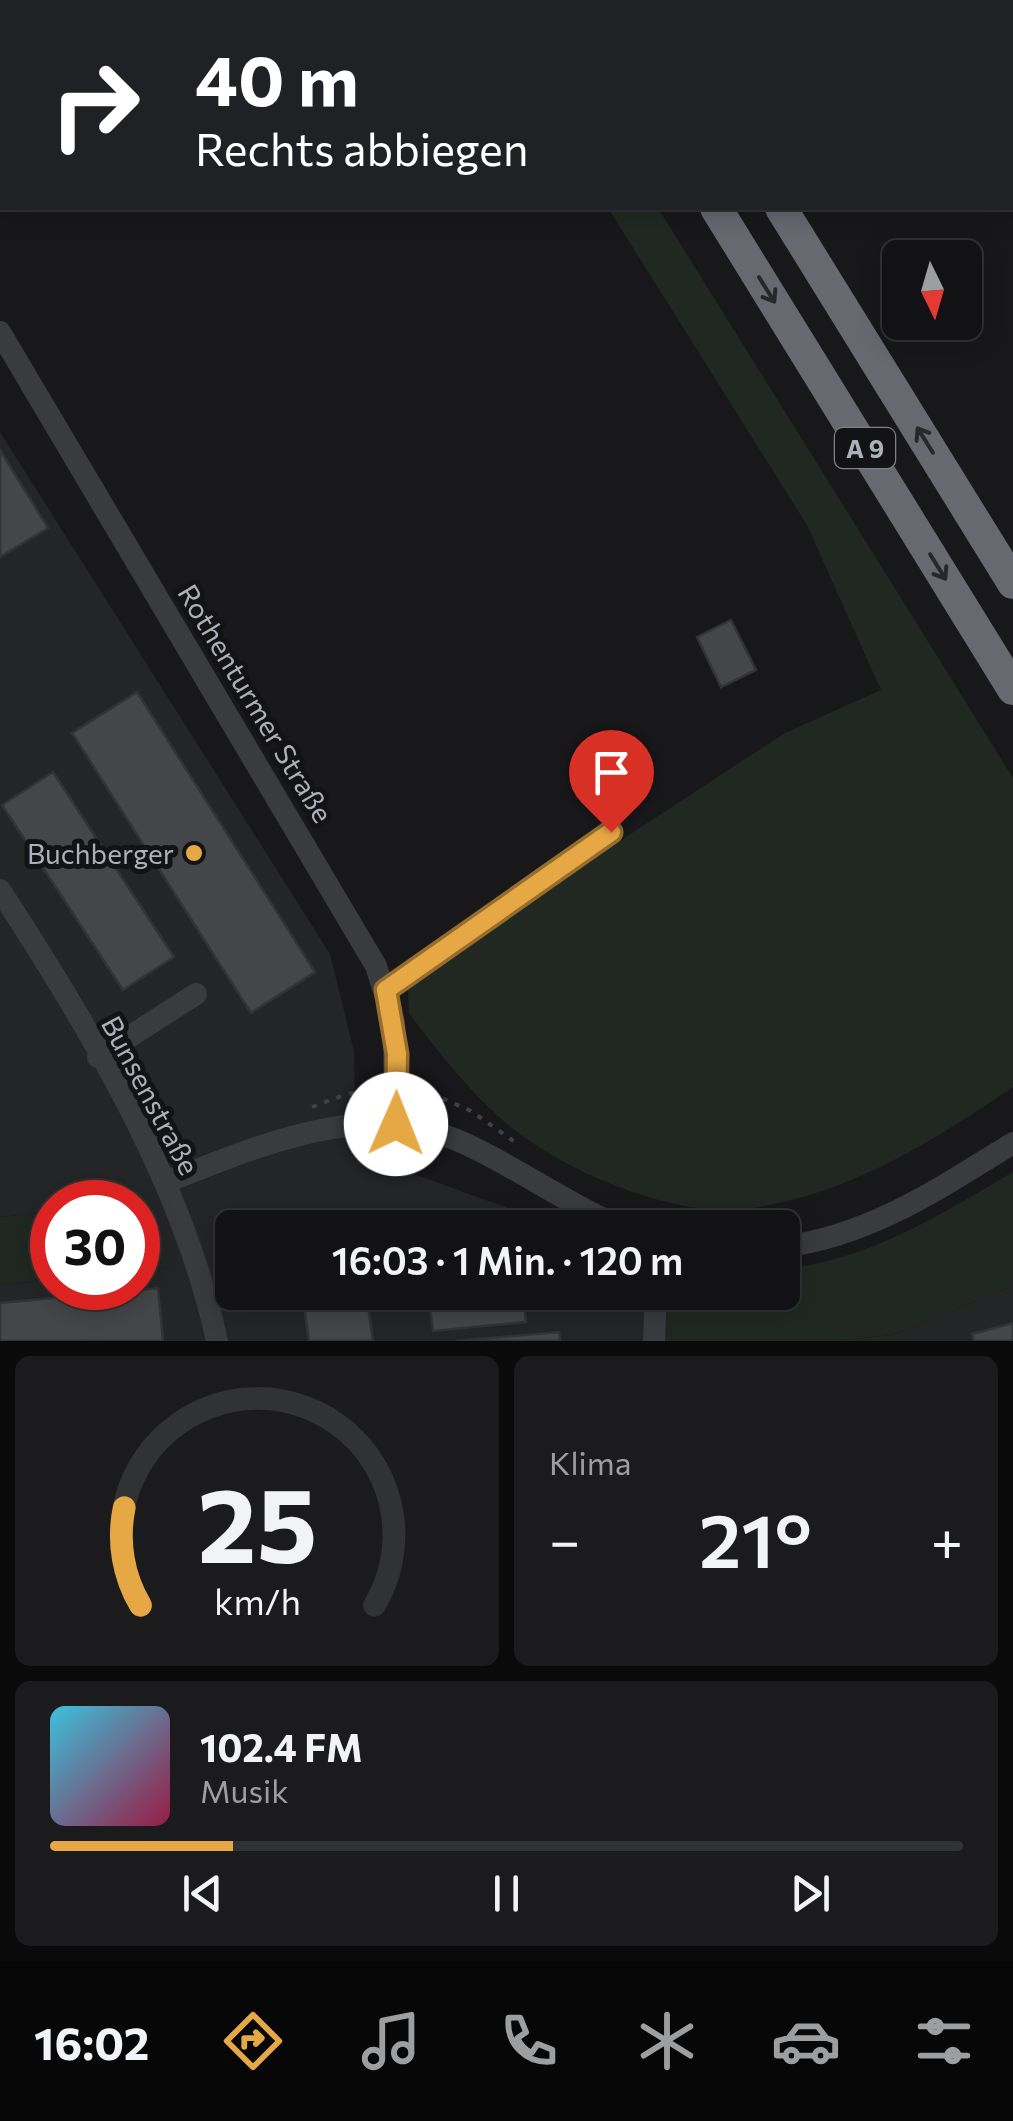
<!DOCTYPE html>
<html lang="de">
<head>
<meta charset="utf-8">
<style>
	body { margin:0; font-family:Commissioner,sans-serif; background:#1b1b1d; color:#f1f3f6; height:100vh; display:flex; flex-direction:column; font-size:38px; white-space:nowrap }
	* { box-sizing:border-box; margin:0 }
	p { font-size:32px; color:#9c9ea0 }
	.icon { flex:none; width:55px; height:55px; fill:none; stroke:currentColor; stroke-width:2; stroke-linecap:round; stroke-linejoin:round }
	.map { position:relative; height:1341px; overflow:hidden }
	.side { display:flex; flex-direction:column; gap:15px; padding:15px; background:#0a0a0b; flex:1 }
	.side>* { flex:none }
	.top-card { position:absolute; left:0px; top:0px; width:1015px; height:210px; box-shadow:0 5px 25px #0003,0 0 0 2px #313234; background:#202124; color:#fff; overflow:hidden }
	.needle { width:65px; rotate:175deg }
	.tools { position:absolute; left:882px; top:240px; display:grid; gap:20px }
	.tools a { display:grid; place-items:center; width:100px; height:100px; border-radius:15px; background:#121214; box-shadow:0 5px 25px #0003,0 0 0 2px #313234; font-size:50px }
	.speed { position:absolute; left:30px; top:1180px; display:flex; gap:20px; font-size:50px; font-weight:700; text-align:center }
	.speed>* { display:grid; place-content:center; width:130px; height:130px; border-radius:50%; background:#121214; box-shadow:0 5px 25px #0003,0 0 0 2px #313234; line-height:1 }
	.speed .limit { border:15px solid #d22; background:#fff; color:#111 }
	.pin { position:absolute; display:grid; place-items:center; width:85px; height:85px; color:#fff; margin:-102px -42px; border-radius:50% 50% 50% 0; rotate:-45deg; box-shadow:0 0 10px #0007 }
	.pin .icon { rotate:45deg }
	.me { position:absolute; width:110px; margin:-55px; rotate:1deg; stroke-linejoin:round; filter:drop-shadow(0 0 8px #0008) }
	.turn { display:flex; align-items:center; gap:35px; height:210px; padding:0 30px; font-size:45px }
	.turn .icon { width:130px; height:130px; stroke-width:2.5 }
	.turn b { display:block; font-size:70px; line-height:85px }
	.big { font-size:75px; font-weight:600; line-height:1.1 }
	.side .tile { flex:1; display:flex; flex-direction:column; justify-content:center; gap:15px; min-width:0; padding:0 35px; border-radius:15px; background:#1b1b1d }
	.side .dial { align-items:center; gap:0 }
	.dial svg { height:260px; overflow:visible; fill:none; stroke:#313234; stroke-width:7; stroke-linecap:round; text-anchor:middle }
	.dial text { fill:#f1f3f6; stroke:none }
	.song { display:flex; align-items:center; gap:30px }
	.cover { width:120px; height:120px; border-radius:15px; background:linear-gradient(135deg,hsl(190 70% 55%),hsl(340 70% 35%)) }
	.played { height:10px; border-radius:5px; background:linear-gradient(90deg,#e6a844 20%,#313234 20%) }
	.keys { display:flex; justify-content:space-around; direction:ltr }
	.heat { display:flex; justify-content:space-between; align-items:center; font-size:55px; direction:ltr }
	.side .tiles { flex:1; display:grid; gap:15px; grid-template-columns:1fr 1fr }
	.tile:last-child { grid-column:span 2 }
	.trip { position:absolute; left:215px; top:1210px; width:585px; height:100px; border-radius:15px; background:#121214; box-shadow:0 5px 25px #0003,0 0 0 2px #313234; font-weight:600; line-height:100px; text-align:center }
	.menu { display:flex; height:160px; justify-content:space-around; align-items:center; background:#070708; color:#9c9ea0 }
	.menu .icon { width:70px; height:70px }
	.menu .selected { color:#e6a844 }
	.menu b { font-size:45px; color:#f1f3f6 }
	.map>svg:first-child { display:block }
	.built { fill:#242527 }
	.green { fill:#212821 }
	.building { fill:#45464a; stroke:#323336; stroke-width:2.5 }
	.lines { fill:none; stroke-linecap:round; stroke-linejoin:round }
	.path { stroke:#404246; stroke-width:4; stroke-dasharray:5 8; stroke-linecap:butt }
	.minor { stroke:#3a3b3f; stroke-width:22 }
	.highway { stroke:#666970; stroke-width:32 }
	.oneway { stroke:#28282c }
	.route-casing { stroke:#966d2c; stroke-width:25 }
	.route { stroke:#e6a844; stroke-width:18 }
	.poi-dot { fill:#e6a844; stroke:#131315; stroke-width:4 }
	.labels { text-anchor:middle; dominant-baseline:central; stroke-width:10; stroke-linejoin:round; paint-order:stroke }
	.shield { fill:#131315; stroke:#7e8188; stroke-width:2.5 }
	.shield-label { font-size:25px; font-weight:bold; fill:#acb0b9 }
	.street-label { font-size:28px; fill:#acb0b9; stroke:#131315 }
	.poi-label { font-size:28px; fill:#acb0b9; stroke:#131315; text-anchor:end }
</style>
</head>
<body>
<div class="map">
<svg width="1013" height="1341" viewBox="0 0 1013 1341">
	<rect width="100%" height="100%" fill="#18181a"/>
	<g class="built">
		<path d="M0 432 330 954 354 1051 356 1153 560 1227 232 1228V1292L669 1293 666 1341H0V1285L52 1280V1288H138V1271L169 1267 143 1204 52 1202V1212L0 1217Z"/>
		<path d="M1013 1286V1341H835L892 1335Z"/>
	</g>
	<g class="green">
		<path d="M608 208H658L1013 778V1087C931 1143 844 1197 744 1209 672 1217 566 1172 511 1127 473 1096 438 1052 409 1013L408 990 424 969 785 733 881 690 807 525Z"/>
		<path d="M1013 1172V1286L892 1335 835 1341H666L669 1293 782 1292 783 1269C869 1260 940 1215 1013 1172Z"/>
		<path d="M143 1203 170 1267 138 1271V1204Z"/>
		<path d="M52 1212V1280L0 1285V1217Z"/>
	</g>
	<g class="building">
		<path d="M0 450 48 528 0 557Z"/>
		<path d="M731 620 756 670 721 687 697 637Z"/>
		<path d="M137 692 315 972 251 1013 72 733Z"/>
		<path d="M53 772 174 957 123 990 2 805Z"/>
		<path d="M158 1288 163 1341H0V1303Z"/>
		<path d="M302 1292H366L373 1341H309Z"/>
		<path d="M428 1292H523L526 1322 433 1331Z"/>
		<path d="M1013 1323V1341H974L972 1334Z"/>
		<path d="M559 1332 560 1341H456Z"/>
	</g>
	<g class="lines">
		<g class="path">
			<path d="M302 0 304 2"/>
			<path d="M419 1088 471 1111 515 1142"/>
			<path d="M312 1107 347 1094 375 1090"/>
			<path d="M640 1213 708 1228"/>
		</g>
		<g class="minor">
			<path d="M0 332 376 966 394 1022 395 1124"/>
			<path d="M0 890C89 1028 182 1179 217 1341"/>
			<path d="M386 990 611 832"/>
			<path d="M98 1057 196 994"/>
			<path d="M166 1182C263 1145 365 1096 468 1145 521 1170 569 1205 623 1228"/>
			<path d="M782 1247C870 1236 940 1188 1013 1143"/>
			<path d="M654 1341 656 1292"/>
		</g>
		<g class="highway">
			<path d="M588 0 590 2"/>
			<path d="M653 0 655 2"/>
			<path d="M716 208 1013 689"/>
			<path d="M781 208 1013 583"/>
		</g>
	</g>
	<defs><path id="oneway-shaft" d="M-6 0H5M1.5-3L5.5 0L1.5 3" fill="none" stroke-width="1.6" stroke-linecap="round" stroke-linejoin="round" transform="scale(2.5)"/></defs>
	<g class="oneway">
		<use href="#oneway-shaft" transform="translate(767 290) rotate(58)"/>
		<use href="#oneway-shaft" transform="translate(925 440) rotate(-122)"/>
		<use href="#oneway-shaft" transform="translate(938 567) rotate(58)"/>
	</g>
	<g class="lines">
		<g class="route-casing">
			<path id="route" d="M396 1124 397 1054 386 990 611 832"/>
		</g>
		<use href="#route" class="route"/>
	</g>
	<circle class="poi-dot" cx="194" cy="853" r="10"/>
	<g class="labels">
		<rect class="shield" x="835" y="428" width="60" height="40" rx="8"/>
		<g class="shield-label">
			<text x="865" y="448">A 9</text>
		</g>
		<g class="street-label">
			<text transform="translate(256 703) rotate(59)">Rothenturmer Straße</text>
			<text transform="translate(151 1095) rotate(62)">Bunsenstraße</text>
		</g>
		<g class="poi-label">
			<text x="174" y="853">Buchberger</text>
		</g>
	</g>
</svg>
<div class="tools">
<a><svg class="needle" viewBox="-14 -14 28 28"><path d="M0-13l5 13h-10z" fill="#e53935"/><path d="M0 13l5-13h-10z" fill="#9c9ea0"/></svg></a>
</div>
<div class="speed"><div class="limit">30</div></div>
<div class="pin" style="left:611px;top:832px;background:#d93025"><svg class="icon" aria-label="arrive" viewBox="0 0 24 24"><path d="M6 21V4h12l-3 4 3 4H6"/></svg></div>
<svg class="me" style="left:396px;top:1124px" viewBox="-20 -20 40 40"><circle r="19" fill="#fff"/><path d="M0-13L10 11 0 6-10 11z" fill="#e6a844"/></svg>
<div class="trip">16:03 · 1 Min. · 120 m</div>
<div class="top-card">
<div class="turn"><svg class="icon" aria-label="right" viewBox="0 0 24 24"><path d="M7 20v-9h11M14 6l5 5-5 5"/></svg><div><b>40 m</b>Rechts abbiegen</div></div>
</div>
</div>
<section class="side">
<div class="tiles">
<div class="tile dial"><svg viewBox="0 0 100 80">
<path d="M14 69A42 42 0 1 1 86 69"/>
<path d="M14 69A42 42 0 0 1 9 39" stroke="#e6a844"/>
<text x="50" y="56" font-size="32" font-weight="700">25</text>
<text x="50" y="72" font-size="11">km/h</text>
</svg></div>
<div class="tile"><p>Klima</p>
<div class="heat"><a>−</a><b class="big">21°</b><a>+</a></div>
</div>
<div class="tile">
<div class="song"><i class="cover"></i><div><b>102.4 FM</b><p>Musik</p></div></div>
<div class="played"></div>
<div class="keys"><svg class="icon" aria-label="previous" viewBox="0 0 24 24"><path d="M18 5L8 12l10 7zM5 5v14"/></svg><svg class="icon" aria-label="pause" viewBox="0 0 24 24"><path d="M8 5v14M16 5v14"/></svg><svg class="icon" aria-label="next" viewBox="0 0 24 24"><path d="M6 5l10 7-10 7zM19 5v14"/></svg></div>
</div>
</div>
</section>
<nav class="menu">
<b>16:02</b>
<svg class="icon selected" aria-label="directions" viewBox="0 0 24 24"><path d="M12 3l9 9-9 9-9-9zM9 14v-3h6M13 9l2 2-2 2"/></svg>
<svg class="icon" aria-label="music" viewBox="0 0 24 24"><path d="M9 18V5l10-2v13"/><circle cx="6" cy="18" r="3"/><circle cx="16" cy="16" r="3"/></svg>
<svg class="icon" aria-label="phone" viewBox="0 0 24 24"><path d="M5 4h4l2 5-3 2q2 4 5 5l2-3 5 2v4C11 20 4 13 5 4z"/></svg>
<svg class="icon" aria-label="climate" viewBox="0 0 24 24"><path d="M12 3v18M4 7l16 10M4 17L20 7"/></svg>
<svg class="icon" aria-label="car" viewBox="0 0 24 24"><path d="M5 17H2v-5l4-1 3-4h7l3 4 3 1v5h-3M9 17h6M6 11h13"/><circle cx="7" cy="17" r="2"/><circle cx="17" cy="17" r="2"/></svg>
<svg class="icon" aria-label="filters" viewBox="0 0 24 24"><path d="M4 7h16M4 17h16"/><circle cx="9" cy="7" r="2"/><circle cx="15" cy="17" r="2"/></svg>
</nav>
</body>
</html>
